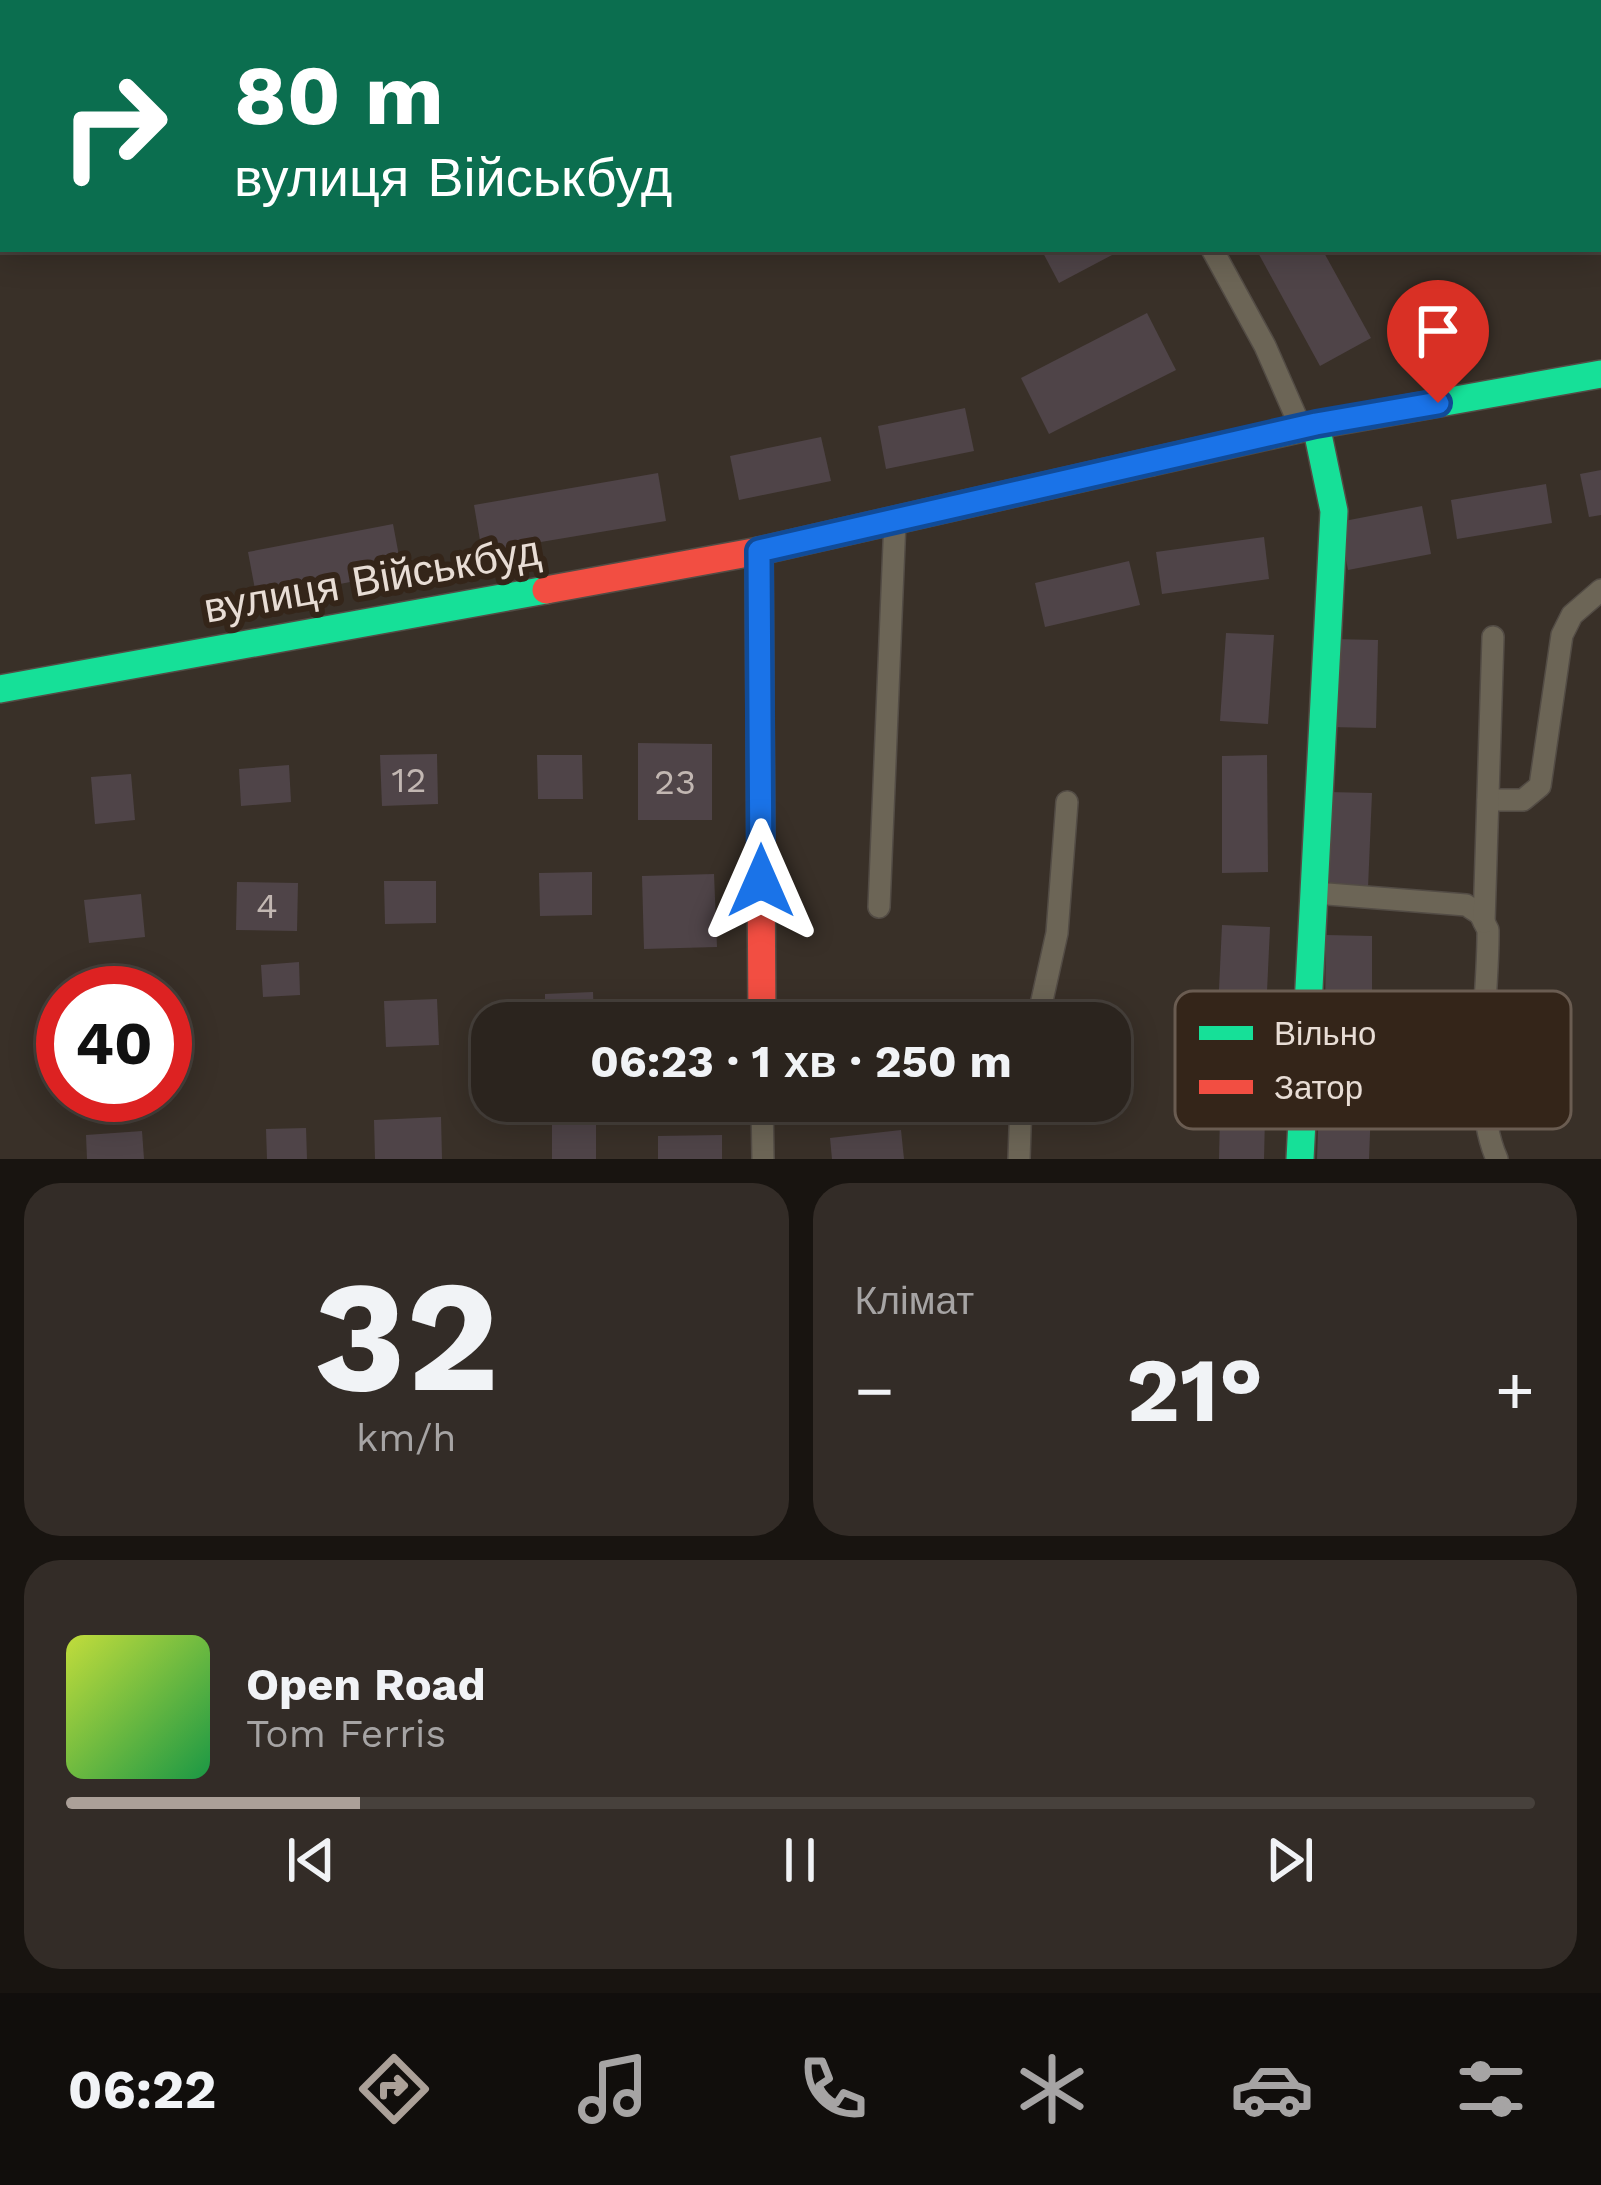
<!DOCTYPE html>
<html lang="uk">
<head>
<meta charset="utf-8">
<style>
	body { margin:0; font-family:"Work Sans",sans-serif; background:#332c27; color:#f1f3f6; height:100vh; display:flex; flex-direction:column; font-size:45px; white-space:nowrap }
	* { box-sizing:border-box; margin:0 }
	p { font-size:39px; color:#a6a4a4 }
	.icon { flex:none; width:66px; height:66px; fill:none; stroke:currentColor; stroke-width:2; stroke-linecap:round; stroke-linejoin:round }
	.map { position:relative; height:1159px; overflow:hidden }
	.panel { display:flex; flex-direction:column; gap:24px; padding:24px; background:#181410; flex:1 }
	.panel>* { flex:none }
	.banner { position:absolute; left:0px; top:0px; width:1602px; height:252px; box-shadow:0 6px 30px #0003,0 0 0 3px #47413c; background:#0b6e4f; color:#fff; overflow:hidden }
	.speed { position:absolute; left:36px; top:966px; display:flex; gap:24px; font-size:60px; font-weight:700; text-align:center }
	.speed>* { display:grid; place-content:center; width:156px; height:156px; border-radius:50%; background:#2b241e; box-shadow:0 6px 30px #0003,0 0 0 3px #47413c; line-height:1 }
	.speed .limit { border:18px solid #d22; background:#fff; color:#111 }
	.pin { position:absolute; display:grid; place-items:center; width:102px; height:102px; color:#fff; margin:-123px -51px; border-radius:50% 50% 50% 0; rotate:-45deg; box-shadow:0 0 12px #0007 }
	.pin .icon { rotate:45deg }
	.me { position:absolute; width:132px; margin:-66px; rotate:0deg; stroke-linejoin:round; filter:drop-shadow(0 0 9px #0008) }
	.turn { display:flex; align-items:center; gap:42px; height:252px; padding:0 36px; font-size:54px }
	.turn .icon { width:156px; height:156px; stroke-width:2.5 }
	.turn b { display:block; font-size:84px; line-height:102px }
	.big { font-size:90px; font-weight:700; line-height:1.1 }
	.panel .card { flex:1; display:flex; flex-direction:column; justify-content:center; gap:18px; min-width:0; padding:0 42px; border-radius:36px; background:#332c27 }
	.panel .dial { align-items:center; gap:0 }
	.dial b { font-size:156px; line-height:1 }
	.song { display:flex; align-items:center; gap:36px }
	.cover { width:144px; height:144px; border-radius:18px; background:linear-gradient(135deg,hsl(70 70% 55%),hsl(140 70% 35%)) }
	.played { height:12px; border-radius:6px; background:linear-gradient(90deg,#aba098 20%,#47413c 20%) }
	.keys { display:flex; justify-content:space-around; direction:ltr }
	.heat { display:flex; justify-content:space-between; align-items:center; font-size:66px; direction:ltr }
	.panel .tiles { flex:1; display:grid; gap:24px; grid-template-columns:1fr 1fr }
	.card:last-child { grid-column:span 2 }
	.trip { position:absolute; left:471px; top:1002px; width:660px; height:120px; border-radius:36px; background:#2b241e; box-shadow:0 6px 30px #0003,0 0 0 3px #47413c; font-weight:700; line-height:120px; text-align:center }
	.tabs { display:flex; height:192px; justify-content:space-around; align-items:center; background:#110e0c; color:#a6a4a4 }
	.tabs .icon { width:84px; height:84px }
	.tabs .selected { color:#aba098 }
	.tabs b { font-size:54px; color:#f1f3f6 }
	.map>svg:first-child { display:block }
	.building { fill:#4f4448 }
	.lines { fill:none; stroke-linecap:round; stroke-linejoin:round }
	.street-casing { stroke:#534c45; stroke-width:24 }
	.fast-casing { stroke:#534c45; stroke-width:30 }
	.jam-casing { stroke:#534c45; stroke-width:30 }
	.street { stroke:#6c6556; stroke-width:21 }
	.fast { stroke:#16e098; stroke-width:27 }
	.jam { stroke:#f24e42; stroke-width:27 }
	.route-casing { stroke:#114b97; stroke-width:30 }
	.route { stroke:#1a73e8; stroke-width:21 }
	.labels { text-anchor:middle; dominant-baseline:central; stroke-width:12; stroke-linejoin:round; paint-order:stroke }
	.number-label { font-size:36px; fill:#c2b7b2 }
	.street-label { font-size:42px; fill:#e8ddd5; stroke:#342519 }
	.key { fill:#342519; stroke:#6a5c51; stroke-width:3 }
	.key-label { font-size:33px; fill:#e8ddd5 }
</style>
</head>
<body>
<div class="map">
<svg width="1601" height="1159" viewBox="0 0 1601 1159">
	<rect width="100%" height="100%" fill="#393028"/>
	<g class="building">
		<path d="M1041 249H1108L1112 255 1059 283Z"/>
		<path d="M1256 249H1322L1371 338 1320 366Z"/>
		<path d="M1147 313 1176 370 1049 434 1021 378Z"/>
		<path d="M965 408 974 451 886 469 878 426Z"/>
		<path d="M821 437 831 481 739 500 730 456Z"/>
		<path d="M1601 470V515L1589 517 1580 474Z"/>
		<path d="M658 473 666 521 482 552 474 505Z"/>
		<path d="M1546 484 1552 523 1457 539 1451 500Z"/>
		<path d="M1422 506 1431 554 1348 570 1339 522Z"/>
		<path d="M393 524 402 572 257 600 248 552Z"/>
		<path d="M1264 537 1269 579 1162 594 1156 552Z"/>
		<path d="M1129 561 1140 605 1045 627 1035 583Z"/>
		<path d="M1226 633 1274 635 1268 724 1220 721Z"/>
		<path d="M1331 639 1378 640 1376 728 1330 727Z"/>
		<path d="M638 743 712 744V820H638Z"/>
		<path d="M437 754 438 804 382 806 380 755Z"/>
		<path d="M537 755H582L583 799H538Z"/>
		<path d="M1267 755 1268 872 1222 873V756Z"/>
		<path d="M289 765 291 802 241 806 239 769Z"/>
		<path d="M131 774 135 820 95 824 91 777Z"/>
		<path d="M1328 792 1372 793 1368 888 1325 886Z"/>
		<path d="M592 872V915L540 916 539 873Z"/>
		<path d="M714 874 717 947 644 949 642 876Z"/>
		<path d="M384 881H436V923L385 924Z"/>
		<path d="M237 882 298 883 297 931 236 930Z"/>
		<path d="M141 894 145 937 89 943 84 900Z"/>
		<path d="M1222 925 1270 927 1266 1013 1218 1011Z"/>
		<path d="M1326 935 1372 936V1019L1325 1018Z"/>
		<path d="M299 962 300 995 263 997 261 965Z"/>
		<path d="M593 992 594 1023H545V994Z"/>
		<path d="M437 999 439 1045 386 1047 384 1001Z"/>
		<path d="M715 1005V1023H647V1007Z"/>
		<path d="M1221 1072 1266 1073 1264 1159H1219Z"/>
		<path d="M1320 1079 1372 1081 1369 1159H1317Z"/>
		<rect x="552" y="1116" width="44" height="43"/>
		<path d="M441 1117 442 1159H375L374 1120Z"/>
		<path d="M306 1128 307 1159H267L266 1129Z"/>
		<path d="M901 1130 904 1159H832L830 1138Z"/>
		<path d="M142 1131 144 1159H87L86 1135Z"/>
		<path d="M722 1135V1159H658V1136Z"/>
	</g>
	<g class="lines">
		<g class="street-casing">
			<g id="street">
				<path d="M1212 249 1265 346 1301 428"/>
				<path d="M1488 800H1523L1540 786 1562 635 1572 615 1601 590"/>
				<path d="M1315 893 1466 905 1480 914 1488 930C1489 997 1470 1099 1497 1159"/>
				<path d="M879 907 895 520"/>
				<path d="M1484 922 1493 637"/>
				<path d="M1037 1023 1057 933 1067 802"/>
				<path d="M762 1101 763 1159"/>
				<path d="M1019 1159 1021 1101"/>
			</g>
		</g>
		<g class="fast-casing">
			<g id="fast">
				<path d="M1151 462 1316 425 1601 374"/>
				<path d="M0 689 546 590"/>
				<path d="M1300 1159 1334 511 1316 425"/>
			</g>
		</g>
		<g class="jam-casing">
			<g id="jam">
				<path d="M759 551 762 1023"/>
				<path d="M546 590 759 551 1151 462"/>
			</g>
		</g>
		<use href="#street" class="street"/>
		<use href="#fast" class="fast"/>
		<use href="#jam" class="jam"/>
	</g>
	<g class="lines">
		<g class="route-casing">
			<path id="route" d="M761 881 759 551 1316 424 1438 403"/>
		</g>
		<use href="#route" class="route"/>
	</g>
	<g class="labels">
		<g class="number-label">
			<text x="409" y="780">12</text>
			<text x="675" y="782">23</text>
			<text x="267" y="906">4</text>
		</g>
		<g class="street-label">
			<text transform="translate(372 579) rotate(-10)">вулиця Військбуд</text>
		</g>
	</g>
	<rect x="1175" y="991" width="396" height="138" rx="18" class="key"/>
	<rect x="1199" y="1026" width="54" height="14" fill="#16e098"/>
	<rect x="1199" y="1080" width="54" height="14" fill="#f24e42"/>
	<g class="key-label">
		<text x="1274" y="1045">Вільно</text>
		<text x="1274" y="1099">Затор</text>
	</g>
</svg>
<div class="speed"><div class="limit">40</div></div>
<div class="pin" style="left:1438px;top:403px;background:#d93025"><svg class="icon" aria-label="arrive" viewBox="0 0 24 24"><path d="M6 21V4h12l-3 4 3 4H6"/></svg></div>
<svg class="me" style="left:761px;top:881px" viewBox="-20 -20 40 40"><path d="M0-17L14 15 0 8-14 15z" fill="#1a73e8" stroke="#fff" stroke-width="4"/></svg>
<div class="trip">06:23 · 1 хв · 250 m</div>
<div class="banner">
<div class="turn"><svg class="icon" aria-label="right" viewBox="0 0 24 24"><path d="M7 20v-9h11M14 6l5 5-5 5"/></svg><div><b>80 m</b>вулиця Військбуд</div></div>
</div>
</div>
<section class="panel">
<div class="tiles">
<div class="card dial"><b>32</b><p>km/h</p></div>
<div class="card"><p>Клімат</p>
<div class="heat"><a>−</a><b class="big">21°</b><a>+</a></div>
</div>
<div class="card">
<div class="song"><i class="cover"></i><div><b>Open Road</b><p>Tom Ferris</p></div></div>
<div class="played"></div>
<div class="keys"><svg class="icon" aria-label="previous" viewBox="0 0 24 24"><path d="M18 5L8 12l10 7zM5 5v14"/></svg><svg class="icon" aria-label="pause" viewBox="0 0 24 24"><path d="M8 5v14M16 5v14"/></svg><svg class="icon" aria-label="next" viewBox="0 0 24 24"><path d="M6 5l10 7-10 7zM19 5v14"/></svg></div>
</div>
</div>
</section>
<nav class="tabs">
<b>06:22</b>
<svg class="icon selected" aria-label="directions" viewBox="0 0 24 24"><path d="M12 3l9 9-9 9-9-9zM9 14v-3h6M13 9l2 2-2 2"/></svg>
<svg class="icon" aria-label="music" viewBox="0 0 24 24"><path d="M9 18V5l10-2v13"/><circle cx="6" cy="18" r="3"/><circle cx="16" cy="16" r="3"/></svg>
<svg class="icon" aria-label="phone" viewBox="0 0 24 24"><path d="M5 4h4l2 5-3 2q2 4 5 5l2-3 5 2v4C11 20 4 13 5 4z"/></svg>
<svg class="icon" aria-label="climate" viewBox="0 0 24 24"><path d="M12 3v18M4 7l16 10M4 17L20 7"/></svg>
<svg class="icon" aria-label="car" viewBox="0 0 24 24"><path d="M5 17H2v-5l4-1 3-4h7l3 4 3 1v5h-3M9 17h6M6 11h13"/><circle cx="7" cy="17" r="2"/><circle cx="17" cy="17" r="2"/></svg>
<svg class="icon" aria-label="filters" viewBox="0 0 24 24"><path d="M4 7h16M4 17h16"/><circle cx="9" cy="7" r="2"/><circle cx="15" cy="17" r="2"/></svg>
</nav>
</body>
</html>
